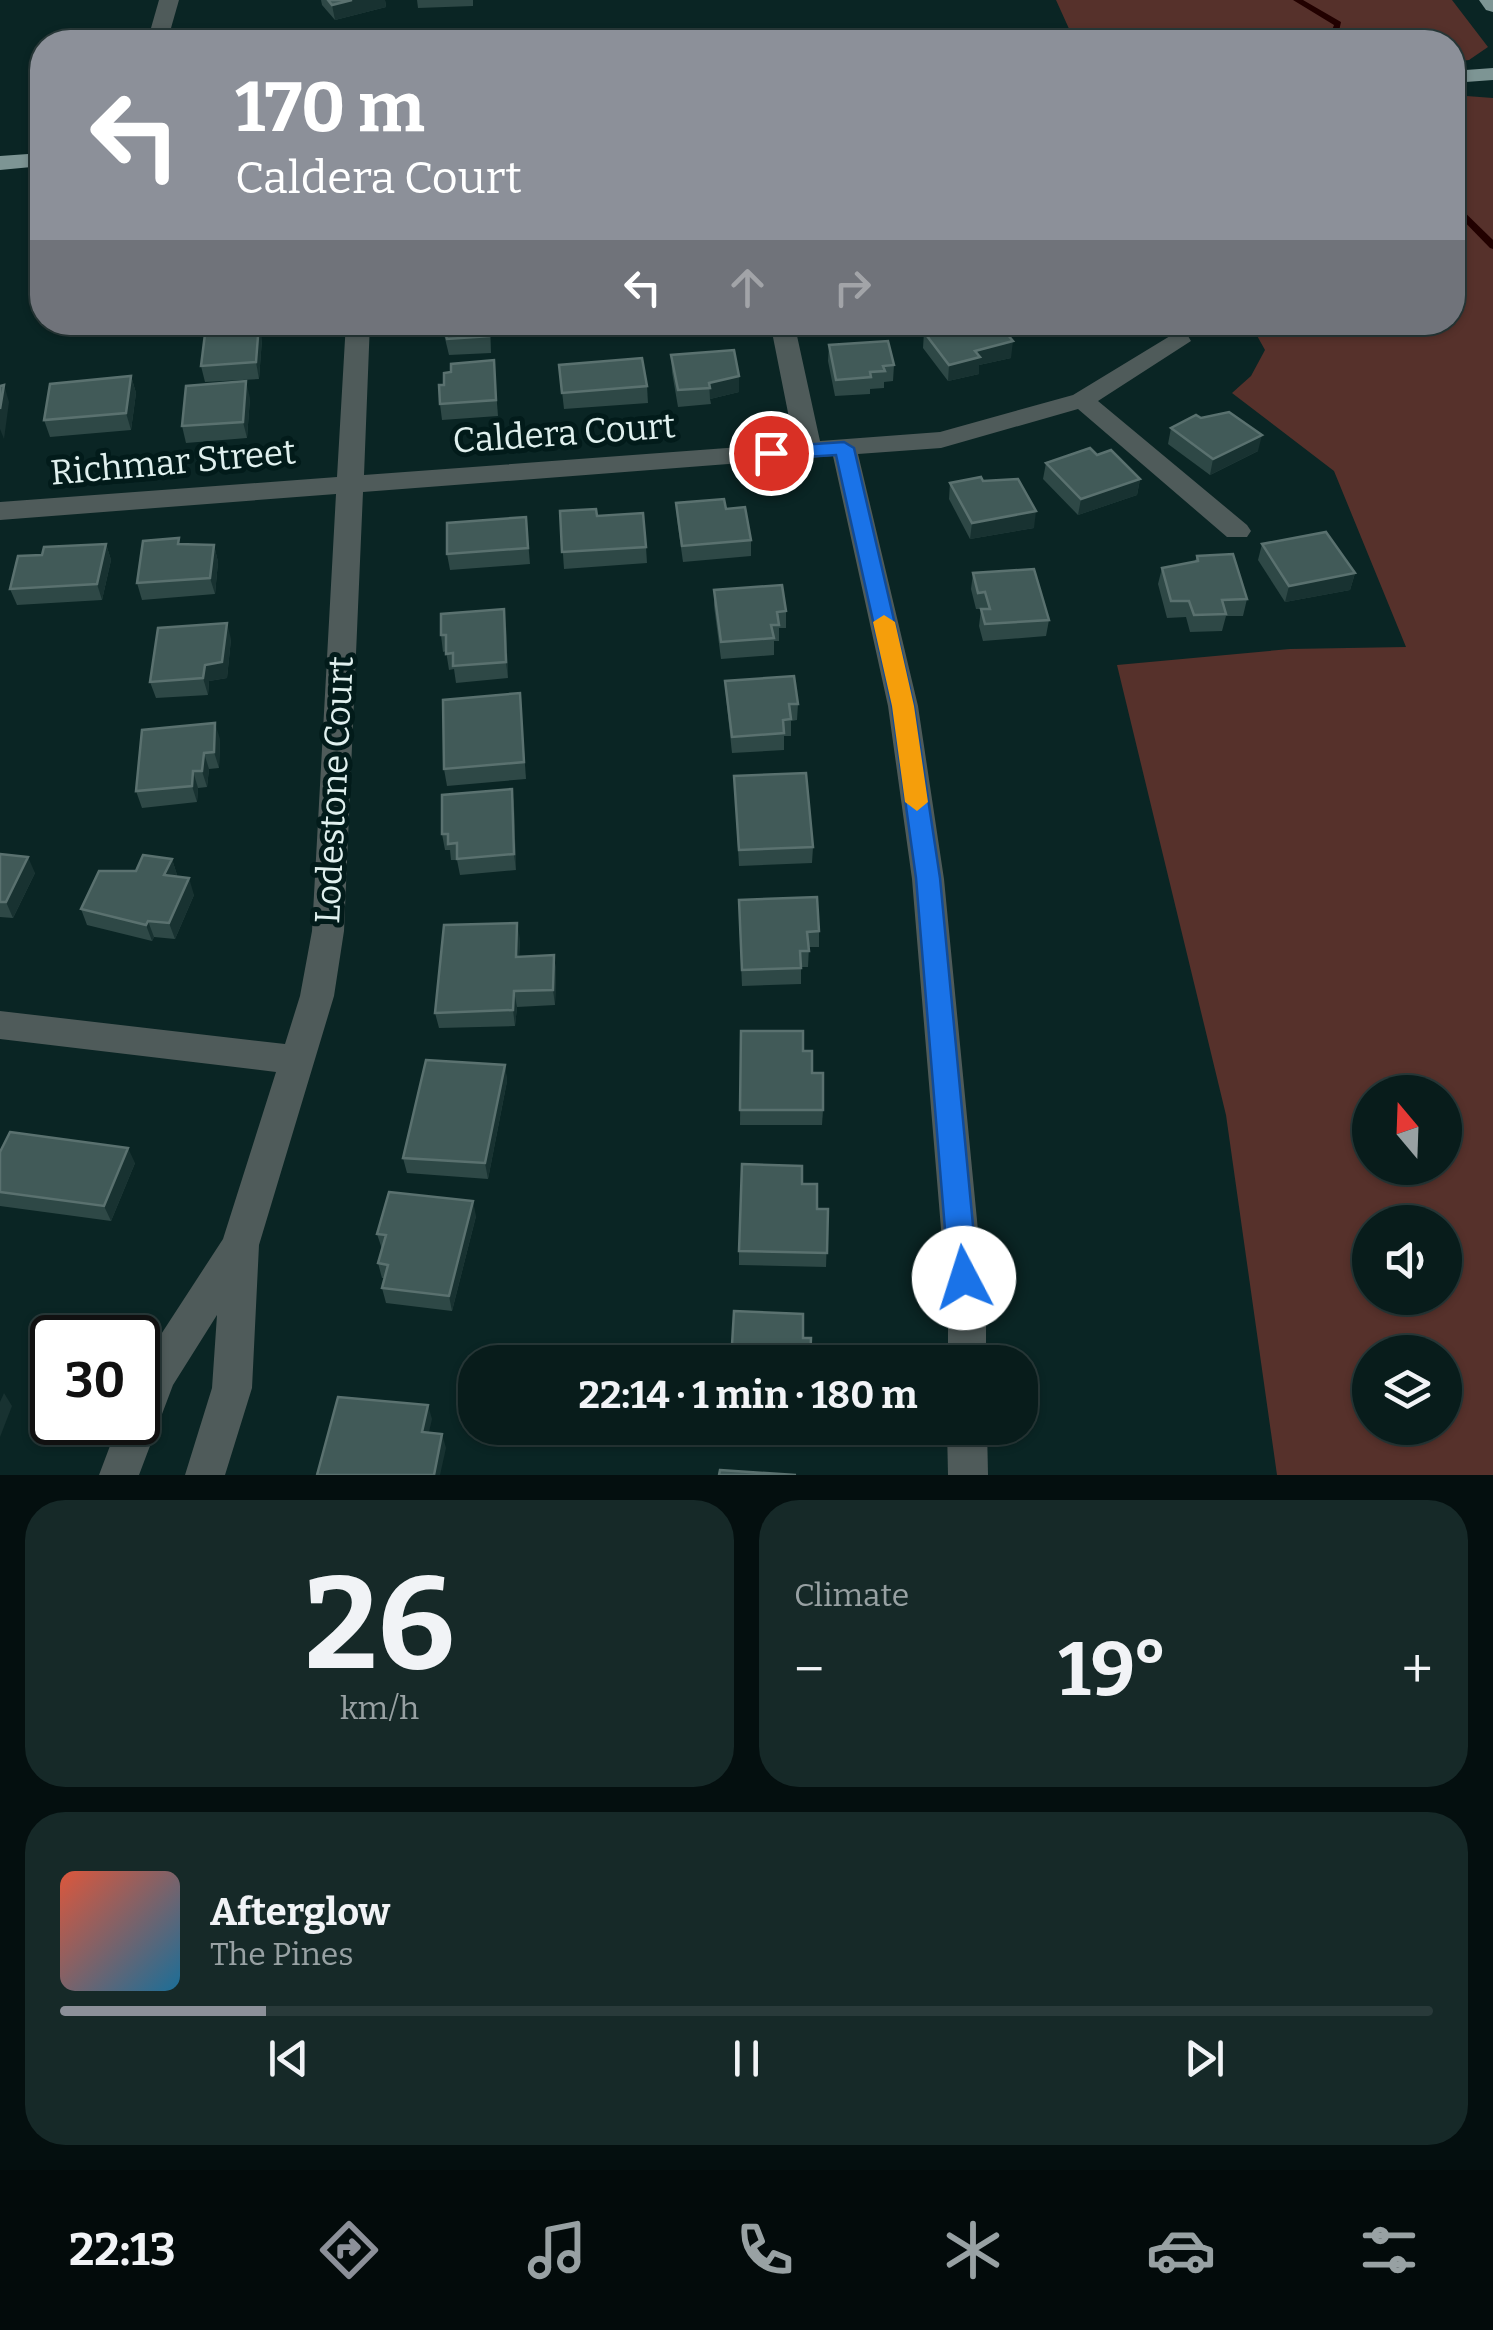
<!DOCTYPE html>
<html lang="en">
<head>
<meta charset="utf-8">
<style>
	body { margin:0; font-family:Bitter,serif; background:#162928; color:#f1f3f6; height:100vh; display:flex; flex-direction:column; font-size:38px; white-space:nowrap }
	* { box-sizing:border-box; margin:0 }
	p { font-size:32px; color:#98a1a3 }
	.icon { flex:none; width:55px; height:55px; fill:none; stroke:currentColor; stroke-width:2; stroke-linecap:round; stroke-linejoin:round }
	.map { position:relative; height:1475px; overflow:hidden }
	.sheet { display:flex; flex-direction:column; gap:25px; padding:25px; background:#040f0f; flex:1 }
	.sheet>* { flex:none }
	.guide { position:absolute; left:30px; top:30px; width:1435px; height:305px; border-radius:40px; box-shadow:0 2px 8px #0004,0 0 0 2px #293a3a; background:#8c9099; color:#fff; overflow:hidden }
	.needle { width:65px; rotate:341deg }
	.controls { position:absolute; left:1352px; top:1075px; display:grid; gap:20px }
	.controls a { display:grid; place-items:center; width:110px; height:110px; border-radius:50%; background:#081c1b; box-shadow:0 2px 8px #0004,0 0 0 2px #293a3a; font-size:50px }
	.speed { position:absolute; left:30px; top:1315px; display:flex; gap:20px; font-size:50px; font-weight:700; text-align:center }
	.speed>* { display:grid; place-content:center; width:130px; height:130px; border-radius:50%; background:#081c1b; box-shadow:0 2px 8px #0004,0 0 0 2px #293a3a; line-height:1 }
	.speed .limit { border:5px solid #111; border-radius:15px; background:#fff; color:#111 }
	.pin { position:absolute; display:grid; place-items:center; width:85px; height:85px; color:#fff; margin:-42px; border:5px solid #fff; border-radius:50%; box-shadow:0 2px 10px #0007 }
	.me { position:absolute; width:110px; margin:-55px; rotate:355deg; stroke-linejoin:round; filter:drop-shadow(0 0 8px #0008) }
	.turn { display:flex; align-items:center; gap:35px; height:210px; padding:0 40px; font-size:45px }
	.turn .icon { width:130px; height:130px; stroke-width:2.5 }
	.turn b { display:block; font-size:70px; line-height:85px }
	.lanes { display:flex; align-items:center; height:95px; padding:0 40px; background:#0003; justify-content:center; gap:50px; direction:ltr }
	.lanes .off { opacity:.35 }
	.big { font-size:75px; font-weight:700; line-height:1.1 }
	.sheet .tile { flex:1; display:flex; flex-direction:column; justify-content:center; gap:15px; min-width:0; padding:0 35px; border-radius:40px; background:#162928 }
	.sheet .dial { align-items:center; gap:0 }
	.dial b { font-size:130px; line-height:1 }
	.song { display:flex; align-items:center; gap:30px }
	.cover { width:120px; height:120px; border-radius:15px; background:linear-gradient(135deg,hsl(10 70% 55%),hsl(200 70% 35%)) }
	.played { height:10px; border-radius:5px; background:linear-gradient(90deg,#8c9099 15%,#293a3a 15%) }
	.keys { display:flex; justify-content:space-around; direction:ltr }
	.heat { display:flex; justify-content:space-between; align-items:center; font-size:55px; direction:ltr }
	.sheet .tiles { flex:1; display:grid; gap:25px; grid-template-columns:1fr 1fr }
	.tile:last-child { grid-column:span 2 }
	.trip { position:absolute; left:458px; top:1345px; width:580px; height:100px; border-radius:40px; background:#081c1b; box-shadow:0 2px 8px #0004,0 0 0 2px #293a3a; font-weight:700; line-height:100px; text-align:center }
	.dock { display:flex; height:160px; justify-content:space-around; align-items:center; background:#030b0b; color:#98a1a3 }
	.dock .icon { width:70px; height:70px }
	.dock .selected { color:#8c9099 }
	.dock b { font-size:45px; color:#f1f3f6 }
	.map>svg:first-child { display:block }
	.green { fill:#56312b; fill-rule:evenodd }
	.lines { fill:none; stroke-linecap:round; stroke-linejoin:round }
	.stream { fill:#220100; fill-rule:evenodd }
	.minor { fill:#4f5b5a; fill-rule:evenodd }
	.major { fill:#7d9594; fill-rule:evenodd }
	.wall { fill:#2e4846 }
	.shaded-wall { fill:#183231 }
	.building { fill:#415a58; stroke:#5a716f; stroke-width:2.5 }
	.route { fill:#1a73e8; stroke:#114b97; stroke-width:2.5 }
	.slow { fill:#f59e0b }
	.labels { text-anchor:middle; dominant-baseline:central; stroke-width:10; stroke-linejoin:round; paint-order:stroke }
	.street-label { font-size:35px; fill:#e0f0ee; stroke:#021b1a }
</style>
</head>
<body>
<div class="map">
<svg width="1493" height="1475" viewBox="0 0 1493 1475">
	<rect width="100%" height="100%" fill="#0a2524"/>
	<g class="green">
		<path d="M1056 0H1452L1488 47 1469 60 1453 62 1452 42H1075Z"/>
		<path d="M1453 95 1493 98V1475H1277L1226 1115 1117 665 1290 649 1406 647 1334 471 1232 393 1251 376 1265 350 1250 323 1452 322ZM1445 1092V1168H1370V1092ZM1445 1222V1298H1370V1222ZM1445 1352V1428H1370V1352Z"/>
	</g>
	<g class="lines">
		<g class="stream">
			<path d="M1293 0H1303L1341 22 1338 36 1344 42H1336L1330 36 1334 25Z"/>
			<path d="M1452 200 1493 240V249L1490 248 1452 209Z"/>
		</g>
		<g class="minor">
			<path d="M159 0H179L167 42H147Z"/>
			<path d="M346 322H370L364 475 794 443 770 322H794L820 441 940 432 1073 395 1170 336H1188L1191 341 1098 401 1247 525 1251 531 1247 537H1227L1078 409 941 448 858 454 918 706 944 879 986 1313V1362H948V1313L912 879 888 706 833 456 363 492 344 931 334 996 259 1245 252 1388 225 1475H185L212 1388 217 1315 173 1385 139 1475H99L119 1422H138V1375L143 1362 223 1239 276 1072 0 1039V1011L285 1044 300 996 312 931 336 494 0 520V502L337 477Z"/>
			<path d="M947 1428H987L988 1475H948Z"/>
		</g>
		<g class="major">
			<path d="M1479 0H1493V12L1486 10Z"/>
			<path d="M1493 68V80L1452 83V71Z"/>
			<path d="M42 153V166L0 170V156Z"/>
		</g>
	</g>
	<g class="wall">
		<path d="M321 0H385L386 7 335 20 322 5Z"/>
		<path d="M417 0H473V6L418 8Z"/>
		<path d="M441 322H490L491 353 449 355Z"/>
		<path d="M924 332 1011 358 979 365V374L948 381 923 348Z"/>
		<path d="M262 339 259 379 205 382 201 366Z"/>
		<path d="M829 345 894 365 893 381 884 382V388L870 389V394L835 396 828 361Z"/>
		<path d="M671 355 739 376V392L710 399 711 404 678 407 672 372Z"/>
		<path d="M559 365 647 386 648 403 564 409Z"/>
		<path d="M131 376 136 393 131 430 50 437 44 420Z"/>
		<path d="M495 377 498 416 442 420 440 404Z"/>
		<path d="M250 398 247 438 186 443 182 426Z"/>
		<path d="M1171 428 1258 451 1210 475 1168 444Z"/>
		<path d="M1097 455 1140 479 1137 495 1078 515 1043 479 1046 463Z"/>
		<path d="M950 483 1034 528 970 539 949 499Z"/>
		<path d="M676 503 726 509 751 540V556L683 562 677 519Z"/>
		<path d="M560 511 597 516 646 547 647 563 564 569Z"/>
		<path d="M526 517 530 564 450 570 447 554Z"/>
		<path d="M106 544 111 560 102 600 17 605 10 589 42 555Z"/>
		<path d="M181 544 214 545 218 562 215 594 142 600 137 583Z"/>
		<path d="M1262 544 1355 573 1350 590 1285 602 1258 560Z"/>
		<path d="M1197 556 1247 599 1243 616H1226L1222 631 1190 632 1186 617 1167 618 1158 584 1162 568 1195 561Z"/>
		<path d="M973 573 1049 620 1046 636 983 641 979 626 981 609H983H976L971 589Z"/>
		<path d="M714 590 786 611V628H779V641H774V655L721 659 714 606Z"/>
		<path d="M506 625 508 678 456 683 454 669 449 670 446 651 443 652 441 635Z"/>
		<path d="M231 639 227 678 209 681 208 695 156 698 150 682Z"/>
		<path d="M725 681 798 704 797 720 791 721V736H784V750L732 753 726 697Z"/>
		<path d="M520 693 526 779 447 786 444 769Z"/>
		<path d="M220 739 219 768 209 769 207 787 198 788 197 802 142 808 136 791Z"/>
		<path d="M734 776 813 847 812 863 739 866Z"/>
		<path d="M512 789 514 805 516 870 460 875 457 860H451L450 850H445L442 834Z"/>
		<path d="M0 854 35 873 13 918 0 917Z"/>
		<path d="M172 859 177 875 176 877 194 895 175 939 154 937 152 941 87 925 81 909 136 871Z"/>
		<path d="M739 916 819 931V947H809L808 967H801V984L742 986Z"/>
		<path d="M520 939 519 957 554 955 556 971 555 1005 517 1007 515 1026 439 1028 435 1013Z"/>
		<path d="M741 1031 803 1051 823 1110 822 1125H740Z"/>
		<path d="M505 1065 507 1081 488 1179 407 1173 403 1158Z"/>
		<path d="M0 1152 135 1163 111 1221 0 1206Z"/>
		<path d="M802 1184 817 1209H828L826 1267 739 1265V1251Z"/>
		<path d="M476 1216 452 1311 386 1303 382 1288 385 1278H382L378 1263 382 1249 377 1234Z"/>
	</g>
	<g class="shaded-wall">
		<path d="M352 0H385L386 7 335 20 332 5Z"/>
		<path d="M259 323 262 339 259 379 256 362Z"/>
		<path d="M1013 341 1011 358 979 365V374L948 381 949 365 975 351Z"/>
		<path d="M131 376 136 393 131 430 126 413Z"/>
		<path d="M739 376V392L710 399 709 383Z"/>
		<path d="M246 381 250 398 247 438 243 422Z"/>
		<path d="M4 385 9 402 4 439 0 429V409Z"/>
		<path d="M1262 435 1258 451 1210 475 1213 459Z"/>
		<path d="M1140 479 1137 495 1078 515 1081 499Z"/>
		<path d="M1036 511 1034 528 970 539 972 523Z"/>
		<path d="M106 544 111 560 102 600 97 584Z"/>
		<path d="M214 545 218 562 215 594 210 578Z"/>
		<path d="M1355 573 1350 590 1285 602 1289 586Z"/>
		<path d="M504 609 506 625 508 678 506 662Z"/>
		<path d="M227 623 231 639 227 678 209 681 208 695 203 678 205 665Z"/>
		<path d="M215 723 220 739 219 768 214 752Z"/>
		<path d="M204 753 209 769 207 787 202 771Z"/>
		<path d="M193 771 198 788 197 802 192 786Z"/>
		<path d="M512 789 514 805 516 870 514 854Z"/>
		<path d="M28 857 35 873 13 918 6 902Z"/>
		<path d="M172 859 177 875 169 891 164 875Z"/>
		<path d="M189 878 194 895 175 939 169 923Z"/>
		<path d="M148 921 154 937 152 941 146 925Z"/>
		<path d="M517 923 520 939 518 973 516 957Z"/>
		<path d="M554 955 556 971 555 1005 553 990Z"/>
		<path d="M514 991 517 1007 515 1026 513 1010Z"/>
		<path d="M505 1065 507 1081 488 1179 485 1163Z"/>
		<path d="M128 1148 135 1163 111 1221 104 1206Z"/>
		<path d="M473 1201 476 1216 452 1311 449 1296Z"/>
		<path d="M4 1393 12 1406 0 1437V1402Z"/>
		<path d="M428 1405 432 1419 426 1445 422 1432Z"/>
		<path d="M442 1434 446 1448 440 1475H434Z"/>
	</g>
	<g class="building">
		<path d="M328 0H352L332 5Z"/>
		<path d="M442 322H488L489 336 447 339Z"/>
		<path d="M963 322H997L1013 341 975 351 980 357 949 365 924 332Z"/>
		<path d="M259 323 256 362 201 366 206 326Z"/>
		<path d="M888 341 894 365 883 366 885 371 870 372 871 377 836 380 829 345Z"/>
		<path d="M734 350 739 376 709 383 710 388 678 390 671 355Z"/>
		<path d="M642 358 647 386 562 393 559 365Z"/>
		<path d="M494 360 496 400 440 404 439 385H444V373L451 372V364Z"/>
		<path d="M131 376 126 413 44 420 50 384Z"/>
		<path d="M246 381 243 422 182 426 186 386Z"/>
		<path d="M4 385 0 409V386Z"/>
		<path d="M1229 412 1262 435 1213 459 1171 428 1196 415 1201 418Z"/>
		<path d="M1090 448 1097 455 1111 450 1140 479 1081 499 1046 463Z"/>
		<path d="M981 477 983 481 1018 479 1036 511 972 523 950 483Z"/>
		<path d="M724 499 726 509 745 507 751 540 682 546 676 503Z"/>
		<path d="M596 509 597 516 643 513 646 547 562 552 560 511Z"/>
		<path d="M526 517 528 548 447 554V523Z"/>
		<path d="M1326 532 1355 573 1289 586 1262 544Z"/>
		<path d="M179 538 178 544 214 545 210 578 137 583 143 541Z"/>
		<path d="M106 544 97 584 10 589 18 556 42 555 44 547Z"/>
		<path d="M1233 554 1247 599 1222 600 1226 614 1194 615 1189 601H1171L1162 568 1198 561 1197 556Z"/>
		<path d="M1034 569 1049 620 985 624 981 609H990L985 592 978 593 973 573Z"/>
		<path d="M782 585 786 611 777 612 779 625H771L774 638 721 642 714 590Z"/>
		<path d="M504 609 506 662 453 666V653L446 654V635H441V614Z"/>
		<path d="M227 623 222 662 205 665 203 678 150 682 158 628Z"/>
		<path d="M794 676 798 704H789L791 719 783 720 784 733 732 737 725 681Z"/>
		<path d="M520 693 524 762 444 769 443 700Z"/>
		<path d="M215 723 214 752 204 753 202 771H193L192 786 136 791 142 730Z"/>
		<path d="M806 773 813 847 739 850 734 776Z"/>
		<path d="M512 789 514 854 457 859V843L448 844V834H442V795Z"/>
		<path d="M0 854 28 857 6 902H0Z"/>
		<path d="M143 855 172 859 164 875 189 878 169 923 148 921 146 925 81 909 99 871H136Z"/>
		<path d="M817 897 819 931 807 932 809 951H800L801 968 742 970 739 900Z"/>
		<path d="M517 923 516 957 554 955 553 990 514 991 513 1010 435 1013 444 925Z"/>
		<path d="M741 1031H803V1051H812V1073H823V1110H740Z"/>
		<path d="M426 1060 505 1065 485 1163 403 1158Z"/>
		<path d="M10 1132 128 1148 104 1206 0 1192V1152Z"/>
		<path d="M742 1164 802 1166V1184H817V1209H828L827 1253 739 1251Z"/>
		<path d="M389 1192 473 1201 449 1296 382 1288 388 1265 378 1263 386 1235 377 1234Z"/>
		<path d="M734 1311 803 1314V1338H811L810 1362H731Z"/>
		<path d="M338 1397 428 1405 422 1432 442 1434 434 1475H317Z"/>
		<path d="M720 1470 796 1475H719Z"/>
	</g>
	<path class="route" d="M844 442 854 448 914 706 940 878 978 1278 974 1288 964 1291 954 1288 949 1278 916 878 892 706 836 455 771 459 761 453 771 447Z"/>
	<path class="slow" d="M884 615 895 622 914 706 928 802 917 811 905 802 892 706 873 622Z"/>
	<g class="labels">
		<g class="street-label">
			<text transform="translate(564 433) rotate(-4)">Caldera Court</text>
			<text transform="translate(173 462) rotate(-5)">Richmar Street</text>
			<text transform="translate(334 790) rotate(-87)">Lodestone Court</text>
		</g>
	</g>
</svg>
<div class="controls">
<a><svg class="needle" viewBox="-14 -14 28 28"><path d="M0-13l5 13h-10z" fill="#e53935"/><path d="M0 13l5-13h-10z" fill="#98a1a3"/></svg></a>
<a><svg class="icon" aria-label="sound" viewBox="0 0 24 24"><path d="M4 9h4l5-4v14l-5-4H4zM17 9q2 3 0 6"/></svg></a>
<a><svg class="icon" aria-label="layers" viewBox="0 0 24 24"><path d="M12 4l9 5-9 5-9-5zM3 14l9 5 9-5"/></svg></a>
</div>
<div class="speed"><div class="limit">30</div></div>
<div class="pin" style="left:771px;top:453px;background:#d93025"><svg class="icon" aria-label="arrive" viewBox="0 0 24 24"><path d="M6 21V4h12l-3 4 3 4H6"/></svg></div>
<svg class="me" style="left:964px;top:1278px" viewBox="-20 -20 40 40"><circle r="19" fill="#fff"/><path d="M0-13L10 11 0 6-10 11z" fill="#1a73e8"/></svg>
<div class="trip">22:14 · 1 min · 180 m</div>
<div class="guide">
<div class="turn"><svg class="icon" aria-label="left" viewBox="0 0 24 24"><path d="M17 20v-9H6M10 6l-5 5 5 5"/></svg><div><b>170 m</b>Caldera Court</div></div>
<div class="lanes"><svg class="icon" aria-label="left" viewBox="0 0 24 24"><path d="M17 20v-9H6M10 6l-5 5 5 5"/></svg><svg class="icon off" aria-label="ahead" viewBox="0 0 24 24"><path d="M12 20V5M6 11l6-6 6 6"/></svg><svg class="icon off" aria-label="right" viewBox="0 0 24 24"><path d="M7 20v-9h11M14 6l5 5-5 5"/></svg></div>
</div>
</div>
<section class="sheet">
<div class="tiles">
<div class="tile dial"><b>26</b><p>km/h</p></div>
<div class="tile"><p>Climate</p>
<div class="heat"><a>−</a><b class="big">19°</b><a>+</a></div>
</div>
<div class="tile">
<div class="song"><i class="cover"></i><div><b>Afterglow</b><p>The Pines</p></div></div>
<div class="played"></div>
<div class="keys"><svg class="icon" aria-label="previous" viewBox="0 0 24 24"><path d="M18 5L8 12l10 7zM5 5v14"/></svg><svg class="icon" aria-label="pause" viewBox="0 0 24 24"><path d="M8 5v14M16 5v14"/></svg><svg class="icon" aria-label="next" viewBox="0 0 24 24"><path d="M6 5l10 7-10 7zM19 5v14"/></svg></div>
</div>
</div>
</section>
<nav class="dock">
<b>22:13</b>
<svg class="icon selected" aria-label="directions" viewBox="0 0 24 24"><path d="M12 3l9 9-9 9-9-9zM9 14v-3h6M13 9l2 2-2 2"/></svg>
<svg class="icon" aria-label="music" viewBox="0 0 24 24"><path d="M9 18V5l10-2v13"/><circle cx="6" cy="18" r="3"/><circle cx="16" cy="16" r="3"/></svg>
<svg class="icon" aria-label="phone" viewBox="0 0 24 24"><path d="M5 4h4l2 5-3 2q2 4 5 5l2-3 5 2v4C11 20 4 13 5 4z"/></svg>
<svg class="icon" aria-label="climate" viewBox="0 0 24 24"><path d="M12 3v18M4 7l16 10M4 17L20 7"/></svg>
<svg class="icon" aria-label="car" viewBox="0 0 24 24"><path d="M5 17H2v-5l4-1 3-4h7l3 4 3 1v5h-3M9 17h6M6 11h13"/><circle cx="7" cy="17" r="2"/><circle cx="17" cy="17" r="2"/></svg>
<svg class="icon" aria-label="filters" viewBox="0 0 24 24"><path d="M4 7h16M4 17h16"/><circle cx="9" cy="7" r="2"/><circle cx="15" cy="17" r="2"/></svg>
</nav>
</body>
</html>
